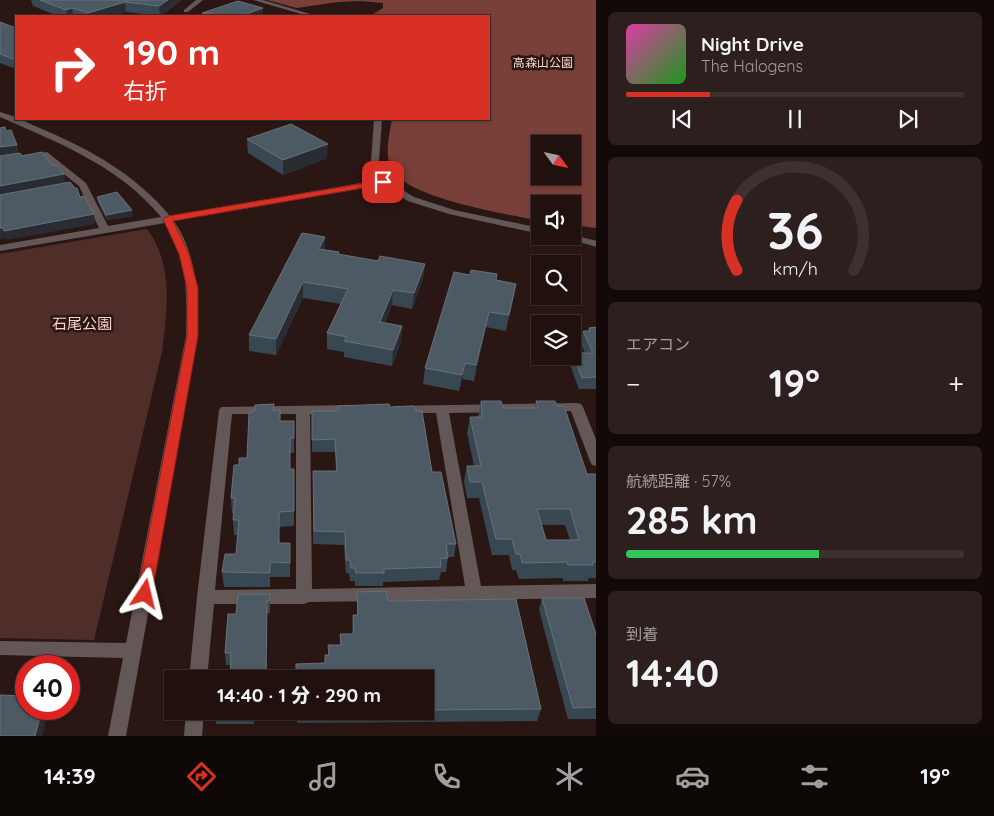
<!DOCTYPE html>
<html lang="ja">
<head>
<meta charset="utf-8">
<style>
	body { margin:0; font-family:Quicksand,"Noto Sans JP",sans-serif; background:#2d1f1d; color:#f1f3f6; height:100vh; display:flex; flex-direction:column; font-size:19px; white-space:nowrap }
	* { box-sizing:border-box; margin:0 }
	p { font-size:16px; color:#a29d9e }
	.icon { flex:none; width:28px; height:28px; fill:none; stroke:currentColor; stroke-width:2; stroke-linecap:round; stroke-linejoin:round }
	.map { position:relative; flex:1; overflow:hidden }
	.sheet { display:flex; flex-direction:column; gap:12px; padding:12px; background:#120908; width:398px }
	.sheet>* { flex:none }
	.banner { position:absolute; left:15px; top:15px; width:475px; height:105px; border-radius:0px; box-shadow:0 1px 4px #0004,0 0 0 1px #3d312f; background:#d93025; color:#fff; overflow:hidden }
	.needle { width:32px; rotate:123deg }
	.controls { position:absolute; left:531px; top:135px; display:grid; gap:10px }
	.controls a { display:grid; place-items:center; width:50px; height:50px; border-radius:0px; background:#20110f; box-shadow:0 1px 4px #0004,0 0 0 1px #3d312f; font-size:25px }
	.speed { position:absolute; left:15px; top:655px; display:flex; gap:10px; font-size:25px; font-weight:700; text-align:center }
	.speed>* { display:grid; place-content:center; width:65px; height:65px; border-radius:50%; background:#20110f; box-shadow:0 1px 4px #0004,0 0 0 1px #3d312f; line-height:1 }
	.speed .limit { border:8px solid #d22; background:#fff; color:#111 }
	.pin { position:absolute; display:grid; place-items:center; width:42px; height:42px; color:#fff; margin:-21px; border-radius:10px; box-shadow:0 2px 8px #0006 }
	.me { position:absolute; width:55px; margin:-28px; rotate:10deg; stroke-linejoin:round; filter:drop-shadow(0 0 4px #0008) }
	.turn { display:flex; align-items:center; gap:18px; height:105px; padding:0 25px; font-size:22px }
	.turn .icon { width:65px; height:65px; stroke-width:2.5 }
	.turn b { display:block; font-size:35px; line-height:42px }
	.big { font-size:38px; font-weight:800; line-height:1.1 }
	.sheet .card { flex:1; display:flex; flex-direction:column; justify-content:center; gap:8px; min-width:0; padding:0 18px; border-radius:8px; background:#2d1f1d }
	.sheet .dial { align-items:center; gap:0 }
	.dial svg { height:130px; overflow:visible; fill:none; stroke:#3d312f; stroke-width:7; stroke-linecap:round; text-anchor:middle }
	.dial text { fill:#f1f3f6; stroke:none }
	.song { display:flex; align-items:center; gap:15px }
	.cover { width:60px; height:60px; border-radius:8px; background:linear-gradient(135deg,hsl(320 70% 55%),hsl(120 70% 35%)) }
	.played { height:5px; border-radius:2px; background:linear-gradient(90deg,#d93025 25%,#3d312f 25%) }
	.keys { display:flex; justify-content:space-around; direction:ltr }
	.heat { display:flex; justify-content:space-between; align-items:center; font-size:28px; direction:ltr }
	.charge { height:8px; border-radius:4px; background:linear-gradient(90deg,#34c759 57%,#3d312f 0) }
	.trip { position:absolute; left:164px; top:670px; width:270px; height:50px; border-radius:0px; background:#20110f; box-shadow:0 1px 4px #0004,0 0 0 1px #3d312f; font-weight:800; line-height:50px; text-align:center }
	.tab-bar { display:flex; height:80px; justify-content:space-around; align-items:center; background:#0d0706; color:#a29d9e }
	.tab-bar .icon { width:35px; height:35px }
	.tab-bar .selected { color:#d93025 }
	.tab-bar b { font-size:22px; color:#f1f3f6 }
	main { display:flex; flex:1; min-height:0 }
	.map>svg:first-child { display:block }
	.green { fill:#4f2d29 }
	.forest { fill:#793f39; fill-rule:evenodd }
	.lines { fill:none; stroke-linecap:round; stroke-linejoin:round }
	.minor { fill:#635857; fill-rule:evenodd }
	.wall { fill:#384853; fill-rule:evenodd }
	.shaded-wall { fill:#292d33 }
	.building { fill:#4d5a63; stroke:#687178; fill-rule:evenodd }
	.route { fill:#d93025; stroke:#8d1f18 }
	.labels { text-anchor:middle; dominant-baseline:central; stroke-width:5; stroke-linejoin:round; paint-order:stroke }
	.far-park-label { font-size:12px; fill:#f8d1cc; stroke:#2a1714 }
	.park-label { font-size:15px; fill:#f8d1cc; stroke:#2a1714 }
</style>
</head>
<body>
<main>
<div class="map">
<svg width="597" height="736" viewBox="0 0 597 736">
	<rect width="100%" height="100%" fill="#2a1714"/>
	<path class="green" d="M147 229C174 264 167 312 162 352L94 640 0 638V254Z"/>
	<path class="forest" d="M267 0H596V228L573 225 572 204H540L539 221C505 213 407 199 391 168 384 155 390 132 392 119H489V16H370L383 8V3L359 1 338 2 297 8ZM540 144H572V176H540Z"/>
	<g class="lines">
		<g class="minor">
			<path d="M196 0H203L188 12H184V10Z"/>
			<path d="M253 0H263L317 16H308Z"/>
			<path d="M0 112C15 116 28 123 42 129 91 150 135 174 170 216L378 180 371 161 374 119H382L379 161 387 180 414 197 454 210 540 228V234L449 214 408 201 381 185 174 221C198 257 198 295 198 336L126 736H108L123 658 0 655V641L126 643 186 336C187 295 188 259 165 223L0 251V245L99 228 79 186 42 157 0 164V158L47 152 86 183 108 226 161 217C119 166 59 143 0 117Z"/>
			<path d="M572 235 597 241V247L558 236Z"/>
			<path d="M576 403 581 404 583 407 597 442V466L592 465 590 461 571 411 449 413 481 586 597 584V598L309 602 304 604H214L207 679H189L197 597 219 410 221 407 354 405 359 406 361 409 359 412 354 413 310 414 312 589 465 586 436 413H399L394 412 392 409 394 406ZM232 414H296V589L215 590Z"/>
			<path d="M186 711H204L202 736H184Z"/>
		</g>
	</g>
	<g class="wall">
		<path d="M31 0H182L160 16 126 12 111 16H58L33 6Z"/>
		<path d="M263 8V16H203L202 13Z"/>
		<path d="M0 22 16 28V69L0 63Z"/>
		<path d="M247 139 327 158 283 175 248 153Z"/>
		<path d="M97 197 133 216 107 220 98 202Z"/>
		<path d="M325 250 339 255 378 261 425 264 423 279 412 309 392 305 385 323 402 326 401 342 392 366 344 357V352L327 349V333L341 304 303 298 276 355 249 351V335Z"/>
		<path d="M496 280 516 284 506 331 486 327 474 381 462 379 459 391 423 384 425 368Z"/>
		<path d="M597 327V389H579L570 365 572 356V353H585L580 342 583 331H588L589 328Z"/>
		<path d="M481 401 503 408H535L536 401 587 474H597V578H589L588 581H563V578L519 579 516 570H512L509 555H492L479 498H467L464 481 467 466H474L467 433 470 417H478ZM542 525H565L570 540H546Z"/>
		<path d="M274 404V410L280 421H294V453H290V469H294V526L279 527V543H290V577H270V587H224L222 572 236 554 237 535H234L233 520 234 513H232L231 498 239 465 247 458 255 411Z"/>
		<path d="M390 407 415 411 432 472 456 544 454 557H448L446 572H441L439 580 383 582V586H355V581H350L349 573H346L344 545 313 544V484L336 471 335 452H312V411H336Z"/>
		<path d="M357 592 388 601 541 709 537 721 297 723V711H425V679L325 663V655H328V645H340V634H352L353 615H357Z"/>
		<path d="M270 594V613H268L230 665H226L225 653 236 614Z"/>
		<path d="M542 598 597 637V719H568L539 610Z"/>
		<path d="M215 711H255L254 724H216Z"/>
	</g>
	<g class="shaded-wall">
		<path d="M168 0H182L160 16 159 6Z"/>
		<path d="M125 2 126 12 111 16H89L88 13Z"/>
		<path d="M72 8 73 16H67L66 10Z"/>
		<path d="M263 8V16H241Z"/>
		<path d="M328 144 327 158 283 175V160Z"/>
		<path d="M17 145 19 154 0 157V147Z"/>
		<path d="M64 174 66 184 0 196V186Z"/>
		<path d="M132 210 133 216 107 220 106 215Z"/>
		<path d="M94 214 95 224 7 240 4 231Z"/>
		<path d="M0 228H3L6 238 0 239Z"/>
		<path d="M325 237V252L319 249Z"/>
		<path d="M425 264 423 279 412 309 414 293Z"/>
		<path d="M303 282V298L276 355V339Z"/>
		<path d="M516 284 513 299 506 331 509 315Z"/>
		<path d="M393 290 392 305 379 338 380 322Z"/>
		<path d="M489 312 486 327 474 381 476 365Z"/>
		<path d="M402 326 401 342 392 366 393 350Z"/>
		<path d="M465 363 462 379 459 391 462 375Z"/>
		<path d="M267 601V679H266Z"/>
		<path d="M42 709H49L42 736H35Z"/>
	</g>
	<g class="building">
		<path d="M40 0H168L159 6 125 2 88 13 72 8 66 10Z"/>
		<path d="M238 1 263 8 241 16H228L202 13Z"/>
		<path d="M0 22 16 28V60L0 54Z"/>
		<path d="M291 124 328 144 283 160 247 139Z"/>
		<path d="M5 127 6 131 11 130 17 145 0 147V128Z"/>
		<path d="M42 152 52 165H57L64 174 0 186V156L20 153 22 156Z"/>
		<path d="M70 182 75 188H77L80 197 84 196 94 214 4 231 3 228H0V195Z"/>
		<path d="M117 192 132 210 106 215 97 197Z"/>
		<path d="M302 233 325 237 319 249 339 252 338 254 378 261 380 256 425 264 414 293 393 290 380 322 402 326 393 350 344 341 347 337 327 333 348 289 303 282 276 339 249 335Z"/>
		<path d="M471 270 497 274 496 280 516 284 509 315 489 312 476 365 465 363 462 375 425 368 454 272 470 275Z"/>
		<path d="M597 327V377L582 378 572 353H593L583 331H590L589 328Z"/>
		<path d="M481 401H501L503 408H538L536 401H555L557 406H564L587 474H597V562H592L593 565H568L567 562 522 563 520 554H516L512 539H496L482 482H470L467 466H481L470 417H482ZM537 509H570L579 540H546Z"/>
		<path d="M274 404 273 410H280V421H294V438H290V469H294V511L279 512V543H290V563L270 562V573L222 572 225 554H236L239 520H233L235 498H231L234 465H239V458H247L249 413 255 411V405Z"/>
		<path d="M389 404 390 407 414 406 415 411H422L432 472H441L456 544H446L448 558 440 559 441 567 384 569V573H356L355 568H351L350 560H346L345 532 314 531 313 471H337L335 439 312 440V411H336L339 410 338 406Z"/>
		<path d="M386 591 388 601 516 599 541 709 425 710V679H296V664L325 663V655H329L328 645H341L340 634H354L353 615H358L357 592Z"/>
		<path d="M238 594H270V600L267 601 266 679H230L231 653H225L228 614H236Z"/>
		<path d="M542 598H584L597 637V707L573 708Z"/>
		<path d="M0 695 26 696V709H42L35 736H0Z"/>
		<rect x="215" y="711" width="39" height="1"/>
		<path d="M297 711H349L297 712Z"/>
	</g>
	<path class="route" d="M383 180 388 182 386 184 173 221 189 254 198 288V336L152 594 150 599 145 600 139 599 137 594 187 336V288L179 254 163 219 168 216Z"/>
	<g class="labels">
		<g class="far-park-label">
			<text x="543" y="62">高森山公園</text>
		</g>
		<g class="park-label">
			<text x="82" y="323">石尾公園</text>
		</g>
	</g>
</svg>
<div class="controls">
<a><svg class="needle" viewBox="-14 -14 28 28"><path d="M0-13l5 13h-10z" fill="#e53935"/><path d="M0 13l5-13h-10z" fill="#a29d9e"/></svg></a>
<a><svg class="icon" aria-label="sound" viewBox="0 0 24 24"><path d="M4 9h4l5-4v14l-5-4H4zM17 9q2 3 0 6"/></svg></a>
<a><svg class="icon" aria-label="search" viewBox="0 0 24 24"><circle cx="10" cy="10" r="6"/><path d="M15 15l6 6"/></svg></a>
<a><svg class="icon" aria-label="layers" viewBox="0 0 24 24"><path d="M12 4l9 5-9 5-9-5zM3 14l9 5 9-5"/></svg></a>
</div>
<div class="speed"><div class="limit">40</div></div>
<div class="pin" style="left:383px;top:182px;background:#d93025"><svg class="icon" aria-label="arrive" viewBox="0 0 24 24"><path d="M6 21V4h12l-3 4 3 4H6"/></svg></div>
<svg class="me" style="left:145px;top:594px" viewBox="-20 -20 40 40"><path d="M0-17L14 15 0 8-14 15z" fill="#d93025" stroke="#fff" stroke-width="4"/></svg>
<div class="trip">14:40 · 1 分 · 290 m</div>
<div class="banner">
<div class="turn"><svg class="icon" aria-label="right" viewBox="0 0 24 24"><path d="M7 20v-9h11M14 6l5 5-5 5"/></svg><div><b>190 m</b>右折</div></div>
</div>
</div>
<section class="sheet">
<div class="card">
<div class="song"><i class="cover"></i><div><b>Night Drive</b><p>The Halogens</p></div></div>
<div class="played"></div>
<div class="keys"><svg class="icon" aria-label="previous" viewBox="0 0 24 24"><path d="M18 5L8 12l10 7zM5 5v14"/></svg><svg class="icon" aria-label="pause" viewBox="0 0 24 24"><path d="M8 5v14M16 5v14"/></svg><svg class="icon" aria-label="next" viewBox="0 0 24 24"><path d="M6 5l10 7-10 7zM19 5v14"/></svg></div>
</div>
<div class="card dial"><svg viewBox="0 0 100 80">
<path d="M14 69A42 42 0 1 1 86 69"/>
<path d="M14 69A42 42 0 0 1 14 26" stroke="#d93025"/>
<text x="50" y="56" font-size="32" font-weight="700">36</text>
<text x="50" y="72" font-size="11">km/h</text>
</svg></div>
<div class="card"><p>エアコン</p>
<div class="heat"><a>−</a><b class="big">19°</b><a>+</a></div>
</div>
<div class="card"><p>航続距離 · 57%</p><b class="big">285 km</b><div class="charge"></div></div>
<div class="card"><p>到着</p><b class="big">14:40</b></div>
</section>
</main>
<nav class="tab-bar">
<b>14:39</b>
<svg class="icon selected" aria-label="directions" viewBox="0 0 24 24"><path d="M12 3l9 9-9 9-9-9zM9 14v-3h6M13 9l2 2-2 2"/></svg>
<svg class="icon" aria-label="music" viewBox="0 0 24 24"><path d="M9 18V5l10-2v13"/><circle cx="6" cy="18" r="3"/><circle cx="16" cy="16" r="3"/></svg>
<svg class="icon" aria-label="phone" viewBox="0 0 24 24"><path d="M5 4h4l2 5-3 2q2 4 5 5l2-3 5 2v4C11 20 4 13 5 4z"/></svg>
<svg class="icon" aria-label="climate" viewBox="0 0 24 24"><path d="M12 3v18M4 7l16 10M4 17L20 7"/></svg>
<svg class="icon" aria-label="car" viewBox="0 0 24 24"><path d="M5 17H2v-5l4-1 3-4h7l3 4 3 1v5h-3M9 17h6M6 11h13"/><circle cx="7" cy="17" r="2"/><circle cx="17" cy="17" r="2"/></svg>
<svg class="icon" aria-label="filters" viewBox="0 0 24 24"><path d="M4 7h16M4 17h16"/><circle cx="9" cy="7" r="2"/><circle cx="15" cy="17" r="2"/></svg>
<b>19°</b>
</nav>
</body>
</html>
